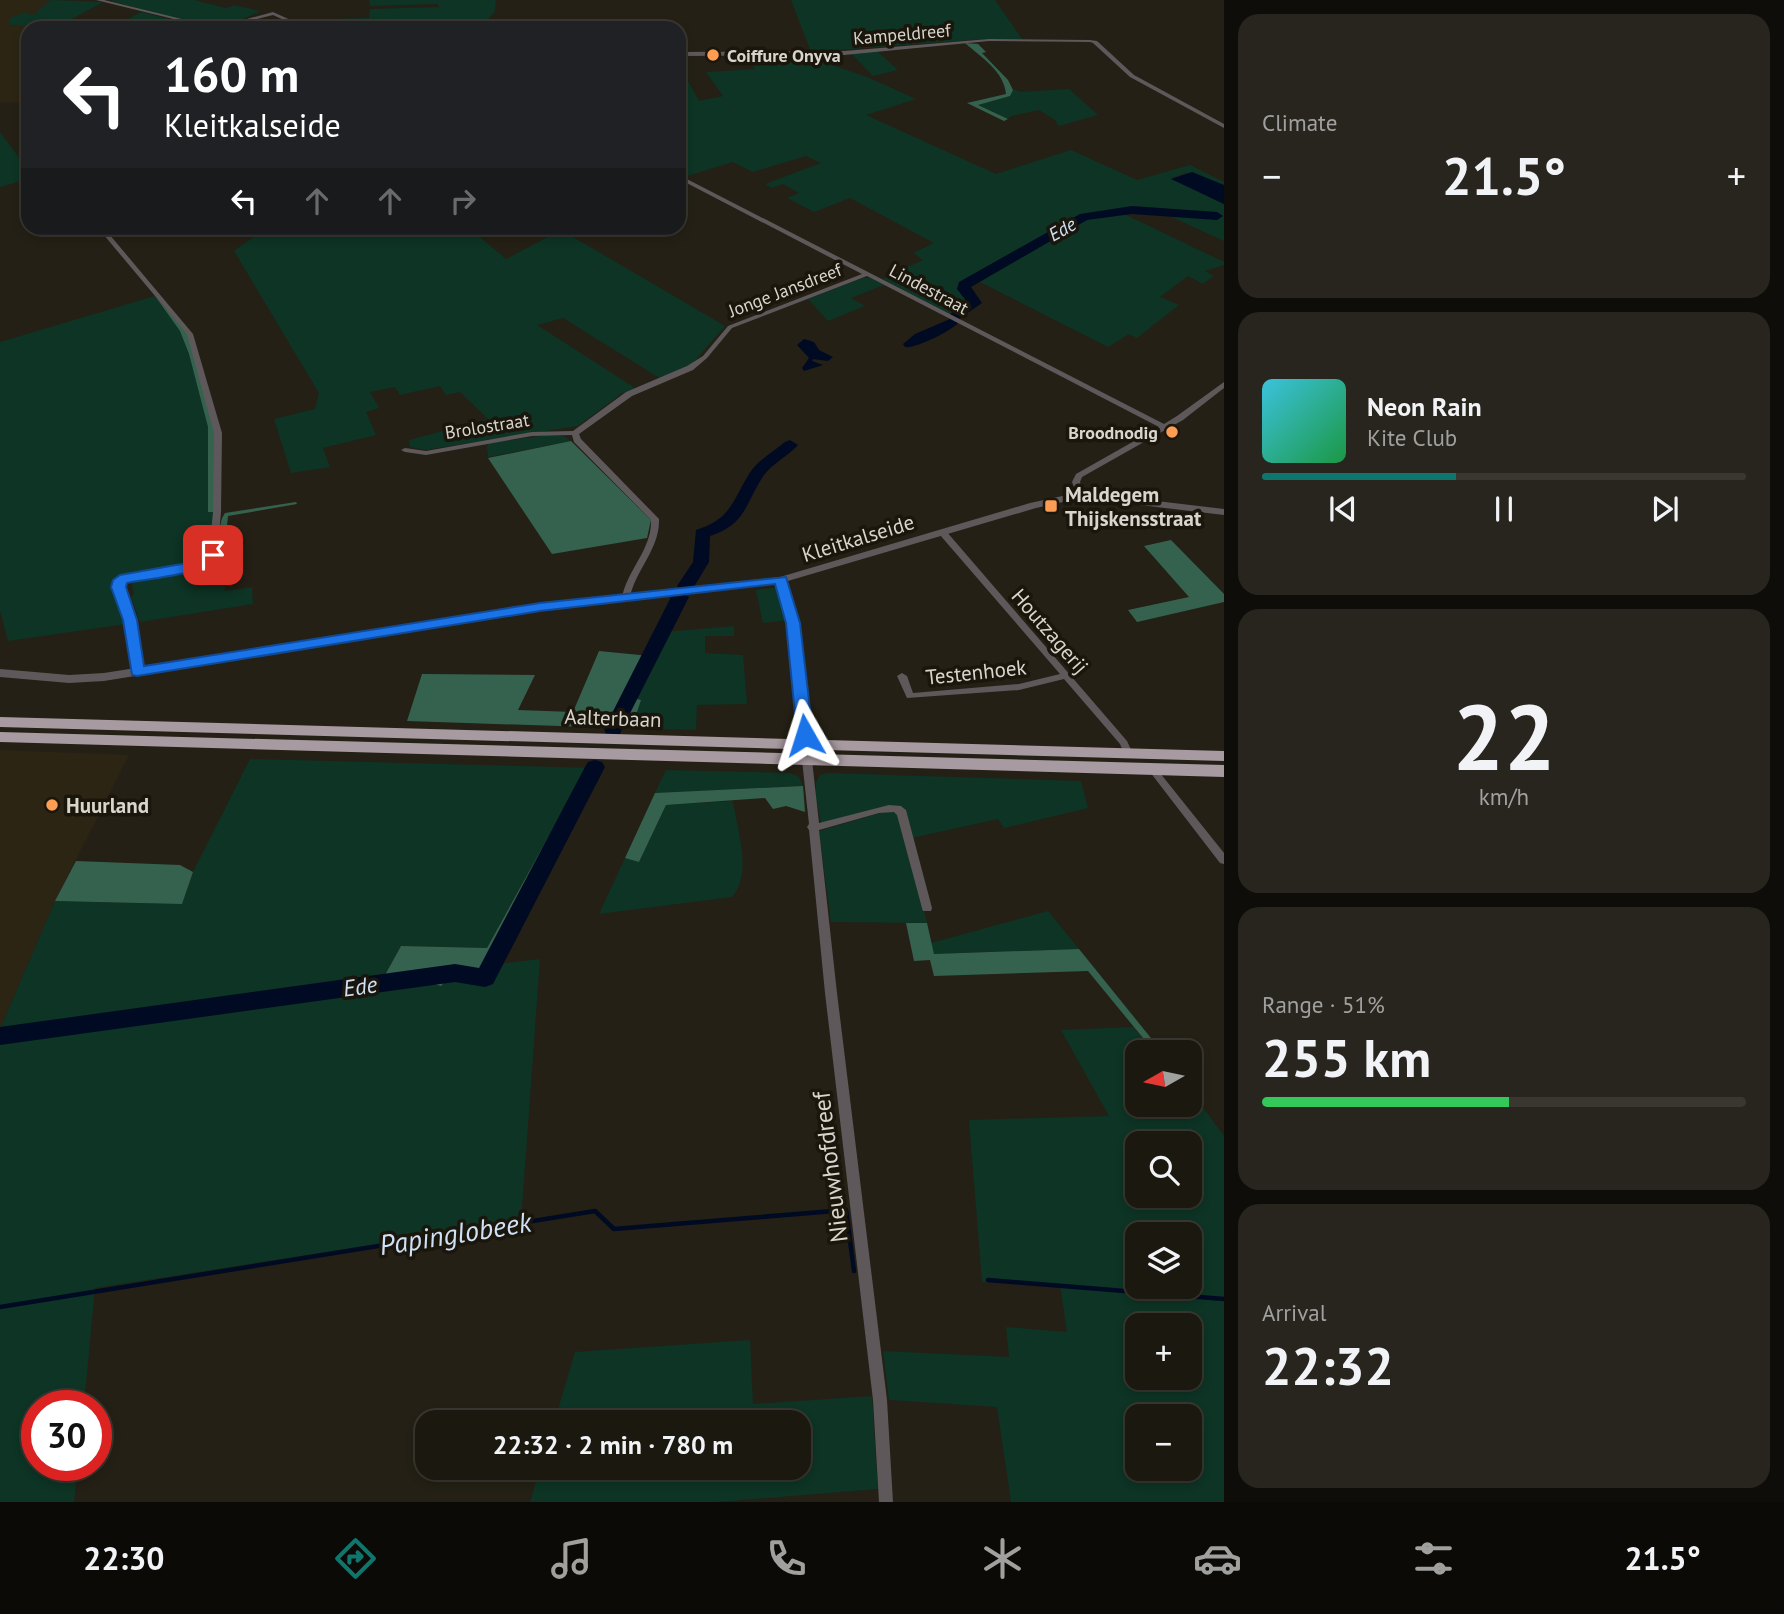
<!DOCTYPE html>
<html lang="en">
<head>
<meta charset="utf-8">
<style>
	body { margin:0; font-family:"PT Sans",sans-serif; background:#28251e; color:#f1f3f6; height:100vh; display:flex; flex-direction:column; font-size:26px; white-space:nowrap }
	* { box-sizing:border-box; margin:0 }
	p { font-size:23px; color:#a0a09f }
	.icon { flex:none; width:38px; height:38px; fill:none; stroke:currentColor; stroke-width:2; stroke-linecap:round; stroke-linejoin:round }
	.map { position:relative; flex:1; overflow:hidden }
	.panel { display:flex; flex-direction:column; gap:14px; padding:14px; background:#0f0d09; width:560px }
	.panel>* { flex:none }
	.hud { position:absolute; left:21px; top:21px; width:665px; height:214px; border-radius:21px; box-shadow:0 4px 10px #0003,0 0 0 2px #393730; background:#202124; color:#fff; overflow:hidden }
	.needle { width:46px; rotate:261deg }
	.tools { position:absolute; left:1125px; top:1040px; display:grid; gap:14px }
	.tools a { display:grid; place-items:center; width:77px; height:77px; border-radius:14px; background:#1b1810; box-shadow:0 4px 10px #0003,0 0 0 2px #393730; font-size:35px }
	.speed { position:absolute; left:21px; top:1390px; display:flex; gap:14px; font-size:35px; font-weight:700; text-align:center }
	.speed>* { display:grid; place-content:center; width:91px; height:91px; border-radius:50%; background:#1b1810; box-shadow:0 4px 10px #0003,0 0 0 2px #393730; line-height:1 }
	.speed .limit { border:10px solid #d22; background:#fff; color:#111 }
	.pin { position:absolute; display:grid; place-items:center; width:60px; height:60px; color:#fff; margin:-30px; border-radius:14px; box-shadow:0 4px 10px #0006 }
	.me { position:absolute; width:77px; margin:-38px; rotate:354deg; stroke-linejoin:round; filter:drop-shadow(0 0 5px #0008) }
	.turn { display:flex; align-items:center; gap:24px; height:147px; padding:0 28px; font-size:32px }
	.turn .icon { width:91px; height:91px; stroke-width:2.5 }
	.turn b { display:block; font-size:49px; line-height:60px }
	.lanes { display:flex; align-items:center; height:66px; padding:0 28px; background:#0003; justify-content:center; gap:35px; direction:ltr }
	.lanes .off { opacity:.35 }
	.big { font-size:52px; font-weight:800; line-height:1.1 }
	.panel .tile { flex:1; display:flex; flex-direction:column; justify-content:center; gap:10px; min-width:0; padding:0 24px; border-radius:21px; background:#28251e }
	.panel .dial { align-items:center; gap:0 }
	.dial b { font-size:91px; line-height:1 }
	.song { display:flex; align-items:center; gap:21px }
	.cover { width:84px; height:84px; border-radius:10px; background:linear-gradient(135deg,hsl(190 70% 55%),hsl(140 70% 35%)) }
	.played { height:7px; border-radius:4px; background:linear-gradient(90deg,#0f766e 40%,#393730 40%) }
	.keys { display:flex; justify-content:space-around; direction:ltr }
	.heat { display:flex; justify-content:space-between; align-items:center; font-size:38px; direction:ltr }
	.charge { height:10px; border-radius:5px; background:linear-gradient(90deg,#34c759 51%,#393730 0) }
	.trip { position:absolute; left:415px; top:1410px; width:396px; height:70px; border-radius:21px; background:#1b1810; box-shadow:0 4px 10px #0003,0 0 0 2px #393730; font-weight:800; line-height:70px; text-align:center }
	.tabs { display:flex; height:112px; justify-content:space-around; align-items:center; background:#0b0a06; color:#a0a09f }
	.tabs .icon { width:49px; height:49px }
	.tabs .on { color:#0f766e }
	.tabs b { font-size:32px; color:#f1f3f6 }
	main { display:flex; flex:1; min-height:0 }
	.map>svg:first-child { display:block }
	.built { fill:#2c2514 }
	.green { fill:#0d3425; fill-rule:evenodd }
	.forest { fill:#35624f }
	.water { fill:#000a23 }
	.lines { fill:none; stroke-linecap:round; stroke-linejoin:round }
	.stream { stroke:#000a23; stroke-width:4.5 }
	.river { fill:#000a23; fill-rule:evenodd }
	.minor { fill:#5e585b; fill-rule:evenodd }
	.tertiary { fill:#5e585b; fill-rule:evenodd }
	.trunk { fill:#a89aa1; fill-rule:evenodd }
	.route { fill:#1a73e8; stroke:#114b97; stroke-width:2 }
	.poi-dot { fill:#fc9d53; stroke:#1b160c; stroke-width:2.5 }
	.labels { text-anchor:middle; dominant-baseline:central; stroke-width:7; stroke-linejoin:round; paint-order:stroke }
	.far-street-label { font-size:18px; fill:#d8d5ce; stroke:#1b160c }
	.far-poi-label { font-size:18px; font-weight:bold; fill:#d8d5ce; stroke:#1b160c; text-anchor:start }
	.far-water-label { font-size:19px; font-style:italic; fill:#cfe1f7; stroke:#1b160c }
	.poi-label { font-size:21px; font-weight:bold; fill:#d8d5ce; stroke:#1b160c; text-anchor:start }
	.street-label { font-size:21px; fill:#d8d5ce; stroke:#1b160c }
	.water-label { font-size:23px; font-style:italic; fill:#cfe1f7; stroke:#1b160c }
	.near-street-label { font-size:24px; fill:#d8d5ce; stroke:#1b160c }
	.near-water-label { font-size:28px; font-style:italic; fill:#cfe1f7; stroke:#1b160c }
</style>
</head>
<body>
<main>
<div class="map">
<svg width="1224" height="1502" viewBox="0 0 1224 1502">
	<rect width="100%" height="100%" fill="#242015"/>
	<g class="built">
		<path d="M0 0H51L38 11 39 13 10 25 46 27 28 28 23 57 26 58 21 65 28 66V98L24 103 0 102Z"/>
		<path d="M0 750 129 755 55 901 0 1029Z"/>
	</g>
	<g class="green">
		<path d="M51 0 103 2 56 28 10 25 9 18 27 12 31 15 38 13 37 11Z"/>
		<path d="M114 0H194L226 8 234 5 261 11C250 15 241 21 230 24 208 31 136 7 111 1Z"/>
		<path d="M369 0H496L495 11 481 28H312L296 20 369 18 370 9 439 7 438 4 370 6Z"/>
		<path d="M791 0H995L1022 39H984L811 52Z"/>
		<path d="M141 12 182 22 168 28H112Z"/>
		<path d="M877 51 898 70 873 76 851 53Z"/>
		<path d="M744 53 803 55 867 77 916 99 866 115 996 174 1071 150 1137 180 1190 165 1224 182V185L1221 186 1186 173 1171 178 1224 204V241L1163 213H1122L1224 262V265L1205 271 1214 276 1203 284 1188 276 1160 297 1179 305 1137 338 1129 334 1108 347 974 279 964 287 975 298 973 303 968 306 974 309 956 318 882 279 923 260 913 253 934 243 850 198 814 212 787 198 799 193 783 184 772 188 765 184 821 163 806 156 753 172 733 162 684 177 679 174V105L685 103 679 93V64L699 101 723 96 706 72 755 69Z"/>
		<path d="M1012 89 1021 92 1069 89 1098 115 1059 126 1055 120 1039 110 1011 116 1008 119 978 105 1010 96Z"/>
		<path d="M0 132 28 170V179L0 187Z"/>
		<path d="M266 228H469L506 259 561 230 725 326 693 363 661 379 563 318 537 325 635 388 621 394 578 426 425 450 410 447 409 440 488 419 460 392 446 395 440 386 400 395 395 387 370 392 379 408 366 412 376 435 323 448 330 467 291 473 274 419 315 409 319 393 234 251Z"/>
		<path d="M863 278H871L884 285 851 298 865 306 828 321 808 299Z"/>
		<path d="M155 296 180 331 189 354 208 426V512H215C214 524 215 539 211 550 201 575 136 564 115 579L113 585 126 624 8 641 0 611V342Z"/>
		<path d="M547 435 564 436 571 441 488 457 487 447 489 443Z"/>
		<path d="M223 564 225 591 252 587 253 604 140 622 131 597 134 593 130 579 138 577 141 581Z"/>
		<path d="M781 587 789 620 763 623 756 590Z"/>
		<path d="M734 626V636H705V653L743 655 747 704 697 705 696 730 619 728 625 713 636 714 629 697 664 632Z"/>
		<path d="M250 759 599 768 576 813 563 810 487 948 401 946 385 975 384 985 425 981 441 986 448 978 491 976 497 964 540 959 521 1222 95 1288 84 1405H37V1465H78L74 1502H0V1029L55 901 182 904 193 872Z"/>
		<path d="M666 770 790 773 799 777 803 786 655 793Z"/>
		<path d="M828 773 1081 781 1088 808 1004 828 998 819 912 838 905 808 891 805 834 823H821L816 798V783L820 775Z"/>
		<path d="M733 801C737 830 753 874 732 897L599 914 625 858 639 862 666 805Z"/>
		<path d="M890 810 900 814 927 923 831 922 819 831Z"/>
		<path d="M1048 911 1079 949 934 954 931 943Z"/>
		<path d="M1133 1027 1152 1049 1159 1048 1162 1052H1138V1104H1190V1090L1224 1136V1502H1011L997 1407 889 1400 883 1351 1009 1357 1006 1327 1067 1332 1060 1285 982 1282 969 1120 1109 1116 1061 1030ZM1138 1143H1190V1195H1138ZM1138 1234H1190V1286H1138ZM1138 1325H1190V1377H1138ZM1138 1416H1190V1468H1138Z"/>
		<path d="M750 1340 753 1404 872 1396 878 1489 718 1502H530L540 1468H798V1423H554L575 1352Z"/>
	</g>
	<g class="forest">
		<path d="M965 43 978 44 986 52 982 53 1008 80 1013 90 1010 96 978 105 1008 119 1004 121 967 103 1006 94C1004 71 981 57 965 43Z"/>
		<path d="M155 296 188 334 215 433V512H208V427L189 354 180 331Z"/>
		<path d="M571 441 651 520 647 538 552 554 488 458Z"/>
		<path d="M296 502 297 504 228 516 223 564 137 580 138 577 212 563C227 549 214 528 225 513Z"/>
		<path d="M733 512 739 514 721 530 704 535 705 563 691 582 683 583 698 561 696 537 698 532 718 526Z"/>
		<path d="M1171 540 1224 594V602L1137 622 1128 610 1189 597 1144 546Z"/>
		<path d="M599 651 650 656 629 697 641 700 636 715 625 713 619 728 407 721 422 674 535 675 518 710 573 712Z"/>
		<path d="M803 786 805 812 786 806 773 809 765 798 666 805 639 862 625 858 655 793Z"/>
		<path d="M563 810 576 813 491 976 448 978 441 986 425 981 403 982 400 987 384 985 385 975 401 946 487 948Z"/>
		<path d="M76 861 180 865 193 872 182 904 55 901Z"/>
		<path d="M906 923H927L934 954 1079 949 1159 1048 1152 1049 1088 971 934 976 930 960 914 961Z"/>
	</g>
	<g class="water">
		<path d="M1192 172 1224 185V204L1171 179Z"/>
		<path d="M804 339 814 342 819 350 833 357 828 361 813 359 812 361 823 365 804 371 802 368 809 358 797 345Z"/>
	</g>
	<g class="lines">
		<g class="stream">
			<path d="M988 1280 1224 1299"/>
			<path d="M0 1307 595 1211 614 1229 846 1210 854 1271"/>
		</g>
		<g class="river">
			<path d="M1132 206 1217 212 1223 216 1217 220 1132 214 1087 220 971 287 982 303 956 321 958 323C951 331 915 349 905 347L903 344 915 334 950 319V314L967 302 957 289 959 282 1080 214Z"/>
			<path d="M790 440 798 445C788 456 773 463 764 475 745 503 747 524 710 536L709 562 692 590H680L677 586 693 562 696 530C733 518 732 500 751 471 759 460 774 451 785 442Z"/>
			<path d="M680 592 689 597 622 729 620 734H606L604 729 671 597Z"/>
			<path d="M595 760 602 762 605 767 493 984 485 987 455 982 0 1045V1027L455 964 479 968 585 767 588 762Z"/>
		</g>
		<g class="minor">
			<path d="M96 0H104L194 22 225 25 273 12 308 28H302L273 15 225 27 194 24Z"/>
			<path d="M989 39 1090 40 1097 41 1134 75 1224 124V128L1130 77 1093 43 1090 42 989 41 844 55 679 56V52L844 51Z"/>
			<path d="M679 175 1164 424 1177 416 1224 382V388L1183 420 1082 477 1080 482 1085 495 1084 497H1078L1072 482 1076 474 1159 427 867 276 732 328 707 358 693 370 632 396 579 434 581 439 659 519C660 549 636 569 630 597L629 599H623L622 597C628 569 652 549 651 520L574 442 572 435 532 436 426 455 405 452 401 450 405 448 426 451 532 432 573 431 626 392 687 366 703 356 728 326 862 274 679 179Z"/>
			<path d="M98 228H104L193 334 222 433 221 512 217 556 212 562 193 569 129 579 122 584 134 620 142 671 137 674 132 671 126 620 114 583C136 562 183 575 209 555L213 512 214 433 187 334Z"/>
			<path d="M940 531H946L1127 741 1133 754 1131 756H1125L1120 744 1064 679 1019 690 907 698 897 676 902 673 907 676 913 693 1019 684 1060 674 940 535Z"/>
			<path d="M781 577 785 580 797 623 812 745 807 748 802 745 789 623 777 580Z"/>
			<path d="M807 757 812 760 819 823 889 805 901 806 906 810 932 908 931 911H923L922 908 897 815 894 812 879 813 819 830 837 993 887 1400 893 1502H879L873 1400 825 993 809 830 807 827 809 824 802 760Z"/>
			<path d="M1153 767 1156 768 1224 853V864L1220 863 1150 772 1148 770Z"/>
		</g>
		<path class="tertiary" d="M1081 492 1224 509V515L1081 498 1036 508 781 583 540 610 104 681 69 683 0 677V669L69 675 104 673 540 604 780 577 1030 503Z"/>
		<g class="trunk">
			<path d="M0 717 1224 751V761L0 727Z"/>
			<path d="M0 732 1224 765V777L0 742Z"/>
		</g>
	</g>
	<path class="route" d="M213 551 220 555C205 575 151 578 127 583L126 587 137 620 144 666 540 603 786 577 800 623 813 735 805 740 797 735 786 623 775 584 540 611 137 676 132 675 123 620 111 587 113 580 120 575 187 563Z"/>
	<g class="poi-dot">
		<circle cx="713" cy="55" r="7"/>
		<circle cx="1172" cy="432" r="7"/>
		<rect x="1044" y="499" width="14" height="14" rx="3.5"/>
		<circle cx="52" cy="805" r="7"/>
	</g>
	<g class="labels">
		<g class="far-street-label">
			<text transform="translate(902 34) rotate(-5)">Kampeldreef</text>
			<text transform="translate(929 289) rotate(28)">Lindestraat</text>
			<text transform="translate(785 290) rotate(-21)">Jonge Jansdreef</text>
			<text transform="translate(487 426) rotate(-9)">Brolostraat</text>
		</g>
		<g class="far-poi-label">
			<text x="727" y="55">Coiffure Onyva</text>
			<text x="1158" y="432" text-anchor="end">Broodnodig</text>
		</g>
		<g class="far-water-label">
			<text transform="translate(1062 229) rotate(-30)">Ede</text>
		</g>
		<g class="poi-label">
			<text x="1065" y="494">Maldegem<tspan x="1065" dy="24">Thijskensstraat</tspan></text>
			<text x="66" y="805">Huurland</text>
		</g>
		<g class="street-label">
			<text transform="translate(858 538) rotate(-17)">Kleitkalseide</text>
			<text transform="translate(1050 631) rotate(49)">Houtzagerij</text>
			<text transform="translate(976 672) rotate(-6)">Testenhoek</text>
			<text transform="translate(613 718) rotate(2)">Aalterbaan</text>
		</g>
		<g class="water-label">
			<text transform="translate(360 986) rotate(-8)">Ede</text>
		</g>
		<g class="near-street-label">
			<text transform="translate(830 1167) rotate(-97)">Nieuwhofdreef</text>
		</g>
		<g class="near-water-label">
			<text transform="translate(455 1233) rotate(-9)">Papinglobeek</text>
		</g>
	</g>
</svg>
<div class="tools">
<a><svg class="needle" viewBox="-14 -14 28 28"><path d="M0-13l5 13h-10z" fill="#e53935"/><path d="M0 13l5-13h-10z" fill="#a0a09f"/></svg></a>
<a><svg class="icon" aria-label="search" viewBox="0 0 24 24"><circle cx="10" cy="10" r="6"/><path d="M15 15l6 6"/></svg></a>
<a><svg class="icon" aria-label="layers" viewBox="0 0 24 24"><path d="M12 4l9 5-9 5-9-5zM3 14l9 5 9-5"/></svg></a>
<a>+</a>
<a>−</a>
</div>
<div class="speed"><div class="limit">30</div></div>
<div class="pin" style="left:213px;top:555px;background:#d93025"><svg class="icon" aria-label="arrive" viewBox="0 0 24 24"><path d="M6 21V4h12l-3 4 3 4H6"/></svg></div>
<svg class="me" style="left:805px;top:735px" viewBox="-20 -20 40 40"><path d="M0-17L14 15 0 8-14 15z" fill="#1a73e8" stroke="#fff" stroke-width="4"/></svg>
<div class="trip">22:32 · 2 min · 780 m</div>
<div class="hud">
<div class="turn"><svg class="icon" aria-label="left" viewBox="0 0 24 24"><path d="M17 20v-9H6M10 6l-5 5 5 5"/></svg><div><b>160 m</b>Kleitkalseide</div></div>
<div class="lanes"><svg class="icon" aria-label="left" viewBox="0 0 24 24"><path d="M17 20v-9H6M10 6l-5 5 5 5"/></svg><svg class="icon off" aria-label="ahead" viewBox="0 0 24 24"><path d="M12 20V5M6 11l6-6 6 6"/></svg><svg class="icon off" aria-label="ahead" viewBox="0 0 24 24"><path d="M12 20V5M6 11l6-6 6 6"/></svg><svg class="icon off" aria-label="right" viewBox="0 0 24 24"><path d="M7 20v-9h11M14 6l5 5-5 5"/></svg></div>
</div>
</div>
<section class="panel">
<div class="tile"><p>Climate</p>
<div class="heat"><a>−</a><b class="big">21.5°</b><a>+</a></div>
</div>
<div class="tile">
<div class="song"><i class="cover"></i><div><b>Neon Rain</b><p>Kite Club</p></div></div>
<div class="played"></div>
<div class="keys"><svg class="icon" aria-label="previous" viewBox="0 0 24 24"><path d="M18 5L8 12l10 7zM5 5v14"/></svg><svg class="icon" aria-label="pause" viewBox="0 0 24 24"><path d="M8 5v14M16 5v14"/></svg><svg class="icon" aria-label="next" viewBox="0 0 24 24"><path d="M6 5l10 7-10 7zM19 5v14"/></svg></div>
</div>
<div class="tile dial"><b>22</b><p>km/h</p></div>
<div class="tile"><p>Range · 51%</p><b class="big">255 km</b><div class="charge"></div></div>
<div class="tile"><p>Arrival</p><b class="big">22:32</b></div>
</section>
</main>
<nav class="tabs">
<b>22:30</b>
<svg class="icon on" aria-label="directions" viewBox="0 0 24 24"><path d="M12 3l9 9-9 9-9-9zM9 14v-3h6M13 9l2 2-2 2"/></svg>
<svg class="icon" aria-label="music" viewBox="0 0 24 24"><path d="M9 18V5l10-2v13"/><circle cx="6" cy="18" r="3"/><circle cx="16" cy="16" r="3"/></svg>
<svg class="icon" aria-label="phone" viewBox="0 0 24 24"><path d="M5 4h4l2 5-3 2q2 4 5 5l2-3 5 2v4C11 20 4 13 5 4z"/></svg>
<svg class="icon" aria-label="climate" viewBox="0 0 24 24"><path d="M12 3v18M4 7l16 10M4 17L20 7"/></svg>
<svg class="icon" aria-label="car" viewBox="0 0 24 24"><path d="M5 17H2v-5l4-1 3-4h7l3 4 3 1v5h-3M9 17h6M6 11h13"/><circle cx="7" cy="17" r="2"/><circle cx="17" cy="17" r="2"/></svg>
<svg class="icon" aria-label="filters" viewBox="0 0 24 24"><path d="M4 7h16M4 17h16"/><circle cx="9" cy="7" r="2"/><circle cx="15" cy="17" r="2"/></svg>
<b>21.5°</b>
</nav>
</body>
</html>
